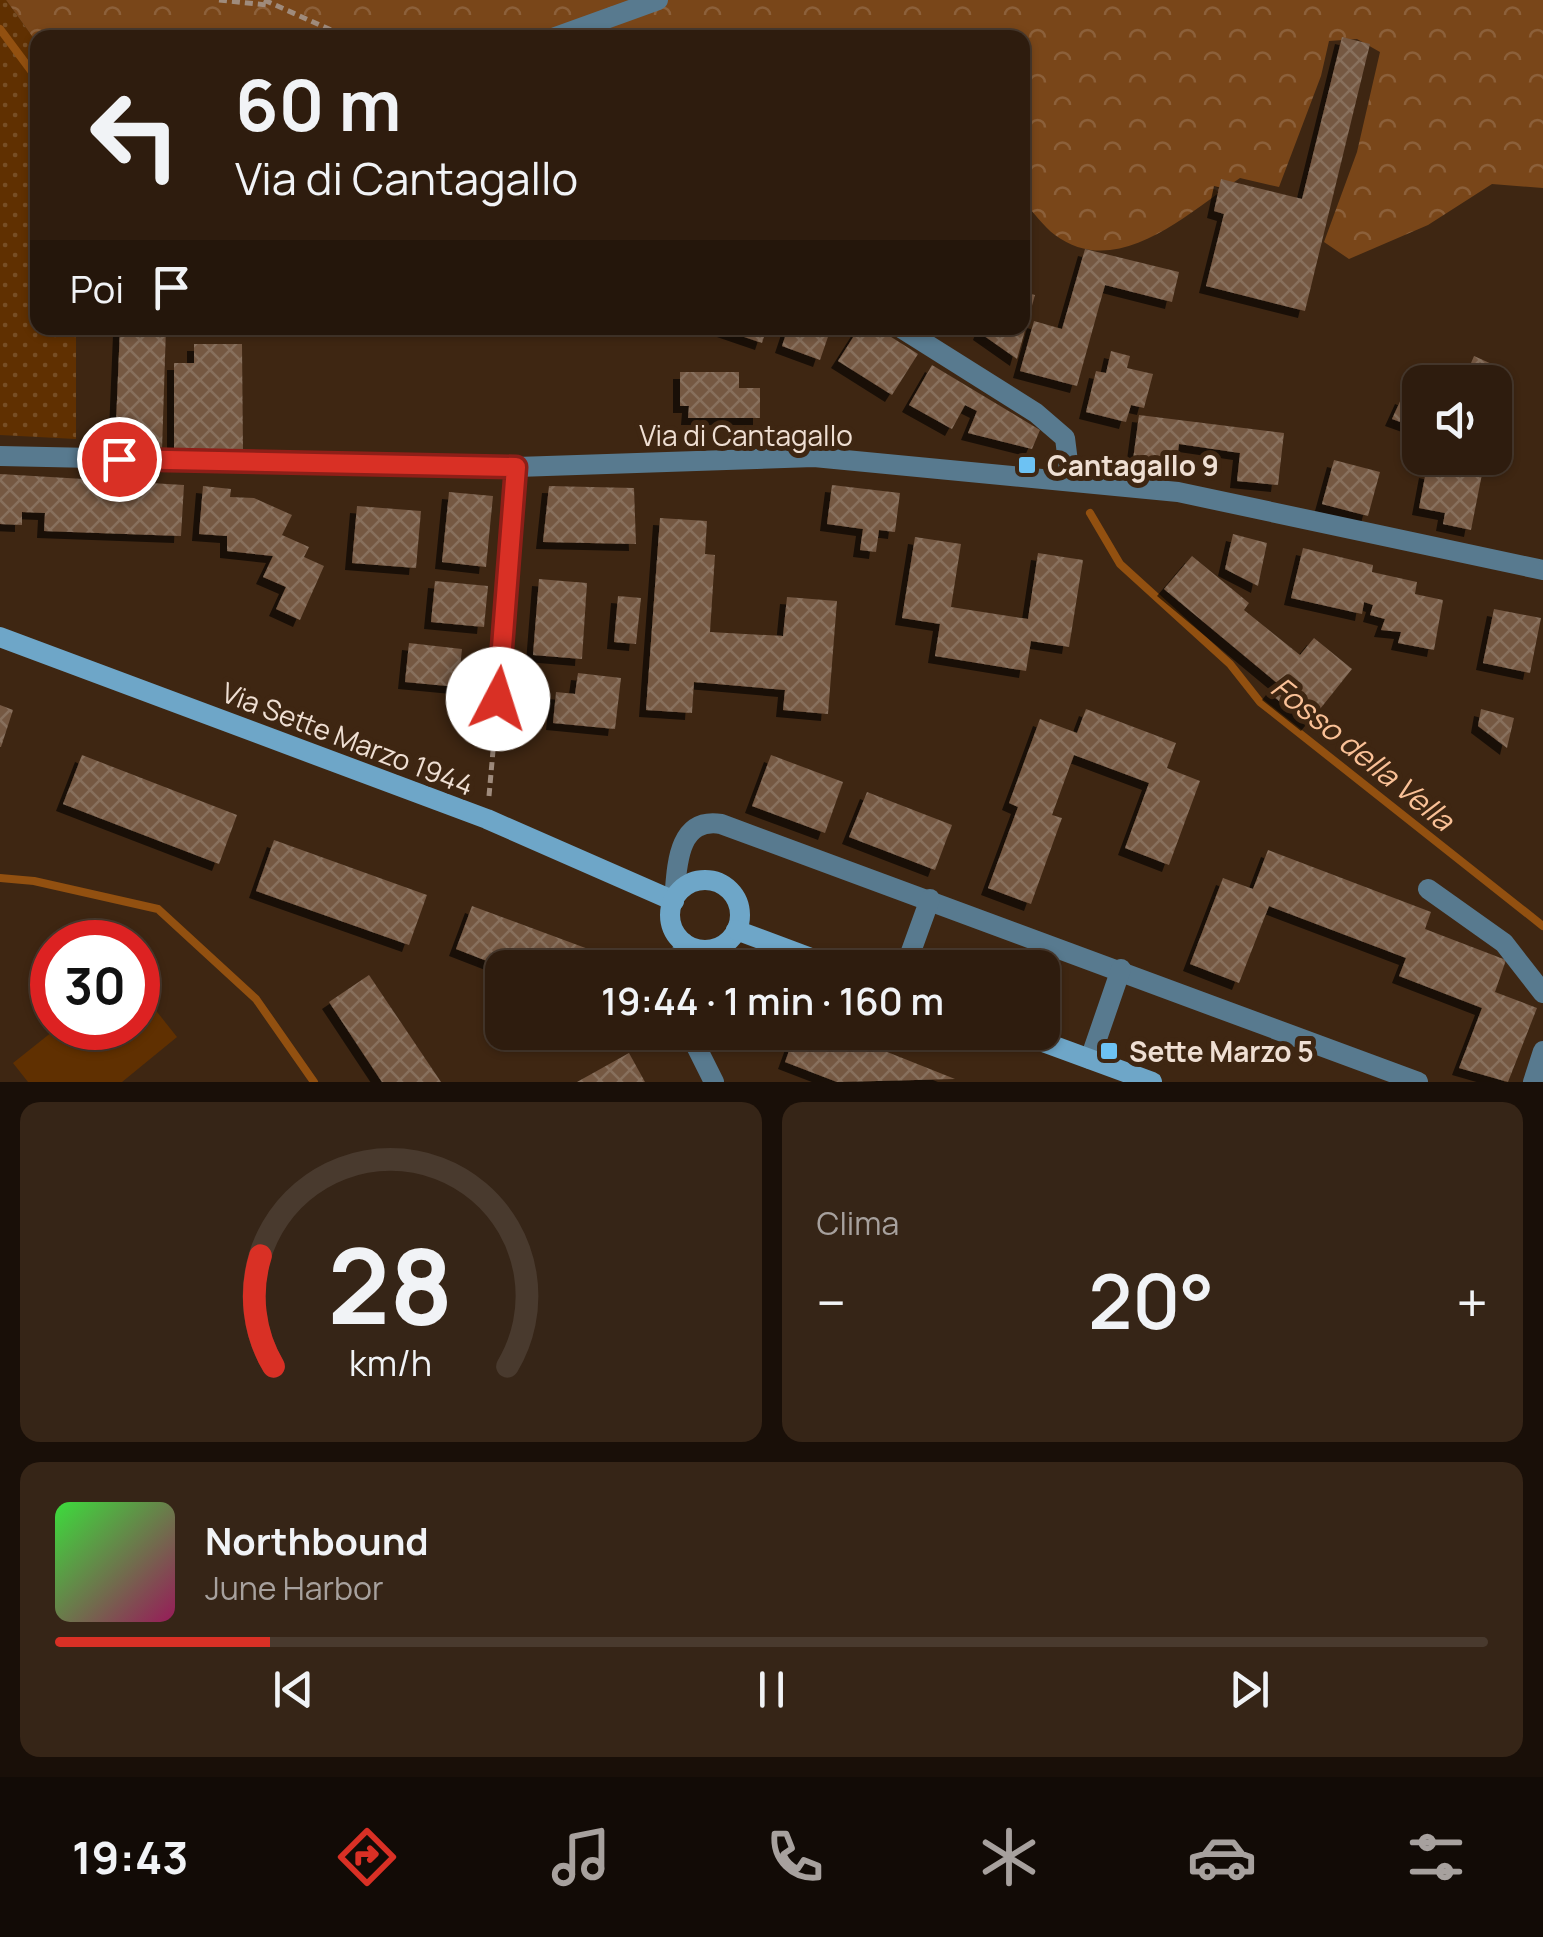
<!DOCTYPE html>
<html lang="it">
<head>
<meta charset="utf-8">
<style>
	body { margin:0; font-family:Manrope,sans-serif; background:#362517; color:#f1f3f6; height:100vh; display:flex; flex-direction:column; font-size:38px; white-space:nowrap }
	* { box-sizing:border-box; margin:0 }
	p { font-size:32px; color:#a7a19e }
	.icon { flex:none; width:55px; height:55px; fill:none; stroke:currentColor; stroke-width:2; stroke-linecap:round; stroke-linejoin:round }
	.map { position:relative; height:1082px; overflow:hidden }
	.details { display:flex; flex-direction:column; gap:20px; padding:20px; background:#190f08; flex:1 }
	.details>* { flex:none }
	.banner { position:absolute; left:30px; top:30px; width:1000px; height:305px; border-radius:20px; box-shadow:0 2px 8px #0004,0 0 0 2px #493a2e; background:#2e1c0e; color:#f1f3f6; overflow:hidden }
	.fabs { position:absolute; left:1402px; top:365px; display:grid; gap:20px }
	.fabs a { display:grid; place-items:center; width:110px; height:110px; border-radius:20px; background:#2e1c0e; box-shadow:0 2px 8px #0004,0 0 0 2px #493a2e; font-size:50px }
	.speed { position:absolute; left:30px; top:920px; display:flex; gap:20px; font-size:50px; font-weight:700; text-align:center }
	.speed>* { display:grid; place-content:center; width:130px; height:130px; border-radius:50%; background:#2e1c0e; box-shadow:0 2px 8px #0004,0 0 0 2px #493a2e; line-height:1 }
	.speed .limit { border:15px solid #d22; background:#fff; color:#111 }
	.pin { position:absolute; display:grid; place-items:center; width:85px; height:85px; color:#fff; margin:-42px; border:5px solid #fff; border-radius:50%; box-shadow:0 2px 10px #0007 }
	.me { position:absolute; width:110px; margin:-55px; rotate:5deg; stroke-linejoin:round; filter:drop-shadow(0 0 8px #0008) }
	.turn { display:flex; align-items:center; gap:35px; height:210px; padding:0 40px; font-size:45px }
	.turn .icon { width:130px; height:130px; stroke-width:2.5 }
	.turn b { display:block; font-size:70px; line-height:85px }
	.then { display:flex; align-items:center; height:95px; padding:0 40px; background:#0003; gap:20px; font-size:38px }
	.big { font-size:75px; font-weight:600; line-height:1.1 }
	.details .tile { flex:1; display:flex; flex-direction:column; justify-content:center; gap:15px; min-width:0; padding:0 35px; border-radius:20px; background:#362517 }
	.details .dial { align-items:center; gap:0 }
	.dial svg { height:260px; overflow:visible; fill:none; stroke:#493a2e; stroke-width:7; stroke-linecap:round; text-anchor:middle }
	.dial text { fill:#f1f3f6; stroke:none }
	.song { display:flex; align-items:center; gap:30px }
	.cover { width:120px; height:120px; border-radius:15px; background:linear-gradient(135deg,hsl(120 70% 55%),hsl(330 70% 35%)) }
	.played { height:10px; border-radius:5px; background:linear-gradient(90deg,#d93025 15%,#493a2e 15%) }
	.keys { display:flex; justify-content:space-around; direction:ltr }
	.heat { display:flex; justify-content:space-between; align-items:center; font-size:55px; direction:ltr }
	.details .tiles { flex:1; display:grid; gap:20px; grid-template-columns:1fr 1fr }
	.tile:last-child { grid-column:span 2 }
	.trip { position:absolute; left:485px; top:950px; width:575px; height:100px; border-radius:20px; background:#2e1c0e; box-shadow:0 2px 8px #0004,0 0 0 2px #493a2e; font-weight:600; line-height:100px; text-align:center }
	.tab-bar { display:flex; height:160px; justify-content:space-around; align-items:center; background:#120b06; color:#a7a19e }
	.tab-bar .icon { width:70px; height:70px }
	.tab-bar .current { color:#d93025 }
	.tab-bar b { font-size:45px; color:#f1f3f6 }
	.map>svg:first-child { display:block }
	.grass { fill:url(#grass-dots) }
	.forest { fill:url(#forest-crowns) }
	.pitch { fill:#603001 }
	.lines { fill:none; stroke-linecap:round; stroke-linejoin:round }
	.stream { stroke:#925010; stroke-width:8 }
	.building { fill:url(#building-cross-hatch); filter:url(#shadow) }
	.path { stroke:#9f8b7c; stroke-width:5; stroke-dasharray:8 5; stroke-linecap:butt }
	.street { stroke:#587a8f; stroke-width:20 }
	.secondary { stroke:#6ea6c8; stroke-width:20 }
	.route-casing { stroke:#8d1f18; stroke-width:25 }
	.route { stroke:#d93025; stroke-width:18 }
	.poi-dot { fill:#6dc2f3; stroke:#3e2612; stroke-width:4 }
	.labels { text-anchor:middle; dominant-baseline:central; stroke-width:10; stroke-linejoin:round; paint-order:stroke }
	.street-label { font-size:28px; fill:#efdfd3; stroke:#3e2612 }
	.poi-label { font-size:28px; font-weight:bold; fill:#efdfd3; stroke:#3e2612; text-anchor:start }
	.water-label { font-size:30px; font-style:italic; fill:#fac197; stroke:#3e2612 }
</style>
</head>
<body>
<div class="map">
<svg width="1543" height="1082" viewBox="0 0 1543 1082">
	<defs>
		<pattern id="grass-dots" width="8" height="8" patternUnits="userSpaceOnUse" patternTransform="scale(2.5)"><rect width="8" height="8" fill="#603001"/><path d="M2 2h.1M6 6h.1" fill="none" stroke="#774e25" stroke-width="1.8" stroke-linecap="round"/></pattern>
		<pattern id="forest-crowns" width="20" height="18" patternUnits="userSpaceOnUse" patternTransform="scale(2.5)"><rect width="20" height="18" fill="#794619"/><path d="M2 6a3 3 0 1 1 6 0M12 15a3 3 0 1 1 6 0" fill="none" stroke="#8c603a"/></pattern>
		<pattern id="building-cross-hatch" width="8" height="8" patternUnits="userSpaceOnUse" patternTransform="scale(2.5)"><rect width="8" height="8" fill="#745843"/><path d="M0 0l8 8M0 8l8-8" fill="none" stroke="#88705d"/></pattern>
		<filter id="shadow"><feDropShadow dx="-7" dy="7" stdDeviation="0" flood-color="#0009"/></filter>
	</defs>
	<rect width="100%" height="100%" fill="#3e2612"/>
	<path class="grass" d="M0 0H6L37 43 38 328H76V439L0 435Z"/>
	<path class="forest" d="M6 0H1543V188L1492 184 1428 225 1349 259 1324 242 1357 152 1380 52 1357 39 1329 41 1321 76 1279 187 1240 178C1190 211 1118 282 1055 235 1043 226 1034 212 1023 202L1022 38H38L37 43Z"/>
	<path class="pitch" d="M138 988 177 1037 122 1082H28L13 1063 57 1028H138Z"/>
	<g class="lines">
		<g class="stream">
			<path d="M0 29 38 80"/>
			<path d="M587 328 615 333"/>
			<path d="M1090 513 1120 564 1230 664 1260 702 1543 926"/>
			<path d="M0 878 34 881 158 909 256 999 314 1082"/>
		</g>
	</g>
	<g class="building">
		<path d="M1342 37 1370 44 1305 311 1206 286 1224 214 1214 211 1221 179 1302 199Z"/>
		<path d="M1085 249 1179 272 1172 302 1105 285 1077 386 1020 371 1034 321 1062 329Z"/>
		<path d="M1022 292 1035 295 1017 359 980 333 982 328H1022Z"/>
		<path d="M120 328H166L162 450 115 448Z"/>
		<path d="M718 328H767L762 343Z"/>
		<path d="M788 328H831L820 360 782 346Z"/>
		<path d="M859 328H877L918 354 892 395 838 361Z"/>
		<path d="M194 344H242L243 453H174V363H194Z"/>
		<path d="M1111 351 1130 356 1127 368 1153 374 1144 408 1131 405 1126 422 1086 412 1096 371 1106 373Z"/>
		<path d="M1474 356 1503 369 1495 390V382H1463Z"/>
		<path d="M932 365 1040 430 1032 449 968 433 977 411 965 405 952 429 909 405Z"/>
		<path d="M680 372H739V388H760V418H688L689 406H680Z"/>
		<path d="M1420 393V429L1392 419 1402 397 1416 403Z"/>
		<path d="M1139 415 1284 433 1278 485 1237 481 1240 453 1179 444 1176 467 1133 460Z"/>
		<path d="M1334 460 1380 472 1368 516 1322 504Z"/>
		<path d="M1454 463 1483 469 1471 530 1443 524 1445 513 1419 508 1426 471 1452 477Z"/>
		<path d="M0 474 184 485 181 536 44 531 45 513 22 512V525L0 524Z"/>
		<path d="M832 485 900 493 895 532 879 530 876 552 860 550 863 529 827 524Z"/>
		<path d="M203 486 231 489 230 497 254 498 292 515 282 535 309 547 304 557 324 566 300 620 276 609 286 587 263 577 273 556 227 551V536L199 534Z"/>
		<path d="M549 486 634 488 636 544 543 542Z"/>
		<path d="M449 492 493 496 486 567 442 562Z"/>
		<path d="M357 506 421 511 416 568 352 563Z"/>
		<path d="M660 518 707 521 705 554 715 555 710 632 783 636 787 597 837 601 828 714 783 710 785 690 694 682 692 713 646 710Z"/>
		<path d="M1233 534 1267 543 1258 586 1225 569Z"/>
		<path d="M915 537 961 544 951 607 1028 619 1038 553 1083 560 1069 647 1031 641 1026 671 935 656 940 624 902 618Z"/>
		<path d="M1303 548 1373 565 1372 572 1417 582 1415 594 1443 600 1434 650 1398 643 1401 632 1381 630 1385 619 1370 615 1373 605 1364 602 1362 614 1291 598Z"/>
		<path d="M1192 556 1249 603 1244 610 1300 655 1314 638 1352 669 1308 724 1269 693 1277 683 1164 589Z"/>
		<path d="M539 579 587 583 582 659 533 655Z"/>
		<path d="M435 581 488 586 484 627 431 622Z"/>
		<path d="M618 596 641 598 636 644 614 642Z"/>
		<path d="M1494 609 1541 618 1530 673 1483 663Z"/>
		<path d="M409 643 462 649 458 687 405 682Z"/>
		<path d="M578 673 621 678 615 729 553 723 556 692 575 694Z"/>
		<path d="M0 705 13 710 1 747H0Z"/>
		<path d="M1086 709 1176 743 1167 768 1200 781 1169 865 1125 848 1149 783 1074 755 1052 815 1062 818 1031 904 988 888 1018 807 1009 803 1040 719 1077 733Z"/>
		<path d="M1481 709 1514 718 1507 748 1478 726Z"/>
		<path d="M82 755 237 815 219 864 63 804Z"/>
		<path d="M771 755 843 782 825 833 752 806Z"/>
		<path d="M867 792 952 825 935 870 849 837Z"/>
		<path d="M274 840 427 895 409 945 256 891Z"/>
		<path d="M1268 850 1431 912 1425 929 1506 960 1495 992 1537 1008 1508 1082 1459 1068 1482 1008 1399 976 1406 958 1269 906 1239 983 1190 964 1223 878 1253 889Z"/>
		<path d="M472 906 626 963 624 968H505L456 949Z"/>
		<path d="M369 975 441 1082H382L329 1002Z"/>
		<path d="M796 1032H837L955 1079 837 1082 785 1062Z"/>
		<path d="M629 1053 645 1082H577Z"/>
	</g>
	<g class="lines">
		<g class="path">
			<path d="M219 0 267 5"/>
			<path d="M264 0 349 38"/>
			<path d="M489 796 496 717"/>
		</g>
		<g class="street">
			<path d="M553 38 658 0"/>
			<path d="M901 328 1036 413 1065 438 1070 478"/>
			<path d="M0 456 517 467 814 457 1178 492 1543 570"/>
			<path d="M498 699 517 467"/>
			<path d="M1428 889 1504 943 1543 993"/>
			<path d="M674 901C677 869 676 817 721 824L1418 1082"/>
			<path d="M678 968 684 943"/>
			<path d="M905 968 930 899"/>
			<path d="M689 1032 714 1082"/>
			<path d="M1090 1059 1121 969"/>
			<path d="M1533 1082 1543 1051"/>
		</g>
		<g class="secondary">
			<path d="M0 637 487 819 674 901"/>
			<circle cx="705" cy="915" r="35"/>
			<path d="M736 930 838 968"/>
			<path d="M1016 1032 1152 1082"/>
		</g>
	</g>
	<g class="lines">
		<g class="route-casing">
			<path id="route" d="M119 459 516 467 498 699"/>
		</g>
		<use href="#route" class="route"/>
	</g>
	<g class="poi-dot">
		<rect x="1017" y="455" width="20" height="20" rx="5"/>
		<rect x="1099" y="1041" width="20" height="20" rx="5"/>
	</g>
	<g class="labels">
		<g class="street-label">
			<text x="746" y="435">Via di Cantagallo</text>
			<text transform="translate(348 738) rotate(21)">Via Sette Marzo 1944</text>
		</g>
		<g class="poi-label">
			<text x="1047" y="465">Cantagallo 9</text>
			<text x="1129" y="1051">Sette Marzo 5</text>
		</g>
		<g class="water-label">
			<text transform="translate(1363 753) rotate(39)">Fosso della Vella</text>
		</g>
	</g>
</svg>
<div class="fabs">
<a><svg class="icon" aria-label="sound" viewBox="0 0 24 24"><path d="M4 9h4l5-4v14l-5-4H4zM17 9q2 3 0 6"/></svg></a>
</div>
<div class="speed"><div class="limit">30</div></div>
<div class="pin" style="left:119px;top:459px;background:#d93025"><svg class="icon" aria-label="arrive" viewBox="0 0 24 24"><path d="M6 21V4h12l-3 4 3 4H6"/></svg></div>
<svg class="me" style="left:498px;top:699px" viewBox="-20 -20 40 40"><circle r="19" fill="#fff"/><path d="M0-13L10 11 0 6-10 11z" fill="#d93025"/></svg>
<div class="trip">19:44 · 1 min · 160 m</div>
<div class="banner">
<div class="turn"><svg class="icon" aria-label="left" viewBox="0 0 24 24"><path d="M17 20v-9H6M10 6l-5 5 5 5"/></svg><div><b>60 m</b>Via di Cantagallo</div></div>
<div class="then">Poi<svg class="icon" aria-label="arrive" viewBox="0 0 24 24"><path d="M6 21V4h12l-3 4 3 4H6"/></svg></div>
</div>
</div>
<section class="details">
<div class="tiles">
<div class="tile dial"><svg viewBox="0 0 100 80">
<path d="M14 69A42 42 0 1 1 86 69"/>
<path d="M14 69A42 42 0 0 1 10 35" stroke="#d93025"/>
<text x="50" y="56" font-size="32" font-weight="700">28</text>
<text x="50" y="72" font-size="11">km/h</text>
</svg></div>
<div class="tile"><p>Clima</p>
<div class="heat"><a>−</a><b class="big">20°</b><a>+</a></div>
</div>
<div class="tile">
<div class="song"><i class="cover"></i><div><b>Northbound</b><p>June Harbor</p></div></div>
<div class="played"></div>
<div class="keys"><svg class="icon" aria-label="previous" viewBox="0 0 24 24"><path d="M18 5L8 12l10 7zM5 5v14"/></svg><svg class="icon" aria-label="pause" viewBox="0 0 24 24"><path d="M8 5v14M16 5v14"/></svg><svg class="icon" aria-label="next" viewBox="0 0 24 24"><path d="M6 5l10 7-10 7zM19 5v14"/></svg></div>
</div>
</div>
</section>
<nav class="tab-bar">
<b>19:43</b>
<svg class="icon current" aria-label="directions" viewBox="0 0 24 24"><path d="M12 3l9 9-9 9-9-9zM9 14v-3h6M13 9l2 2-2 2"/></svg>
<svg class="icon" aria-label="music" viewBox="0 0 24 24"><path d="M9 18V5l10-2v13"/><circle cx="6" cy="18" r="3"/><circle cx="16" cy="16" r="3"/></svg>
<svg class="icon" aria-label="phone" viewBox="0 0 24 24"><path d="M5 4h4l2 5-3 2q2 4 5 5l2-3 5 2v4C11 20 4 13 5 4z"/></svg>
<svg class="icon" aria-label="climate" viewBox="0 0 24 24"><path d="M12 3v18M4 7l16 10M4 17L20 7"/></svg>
<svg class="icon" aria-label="car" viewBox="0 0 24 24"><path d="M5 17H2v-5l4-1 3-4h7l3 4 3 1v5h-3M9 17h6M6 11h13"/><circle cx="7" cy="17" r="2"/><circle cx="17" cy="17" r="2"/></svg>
<svg class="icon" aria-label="filters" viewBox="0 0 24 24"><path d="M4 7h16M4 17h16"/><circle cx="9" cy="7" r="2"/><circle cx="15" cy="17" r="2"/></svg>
</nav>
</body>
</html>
